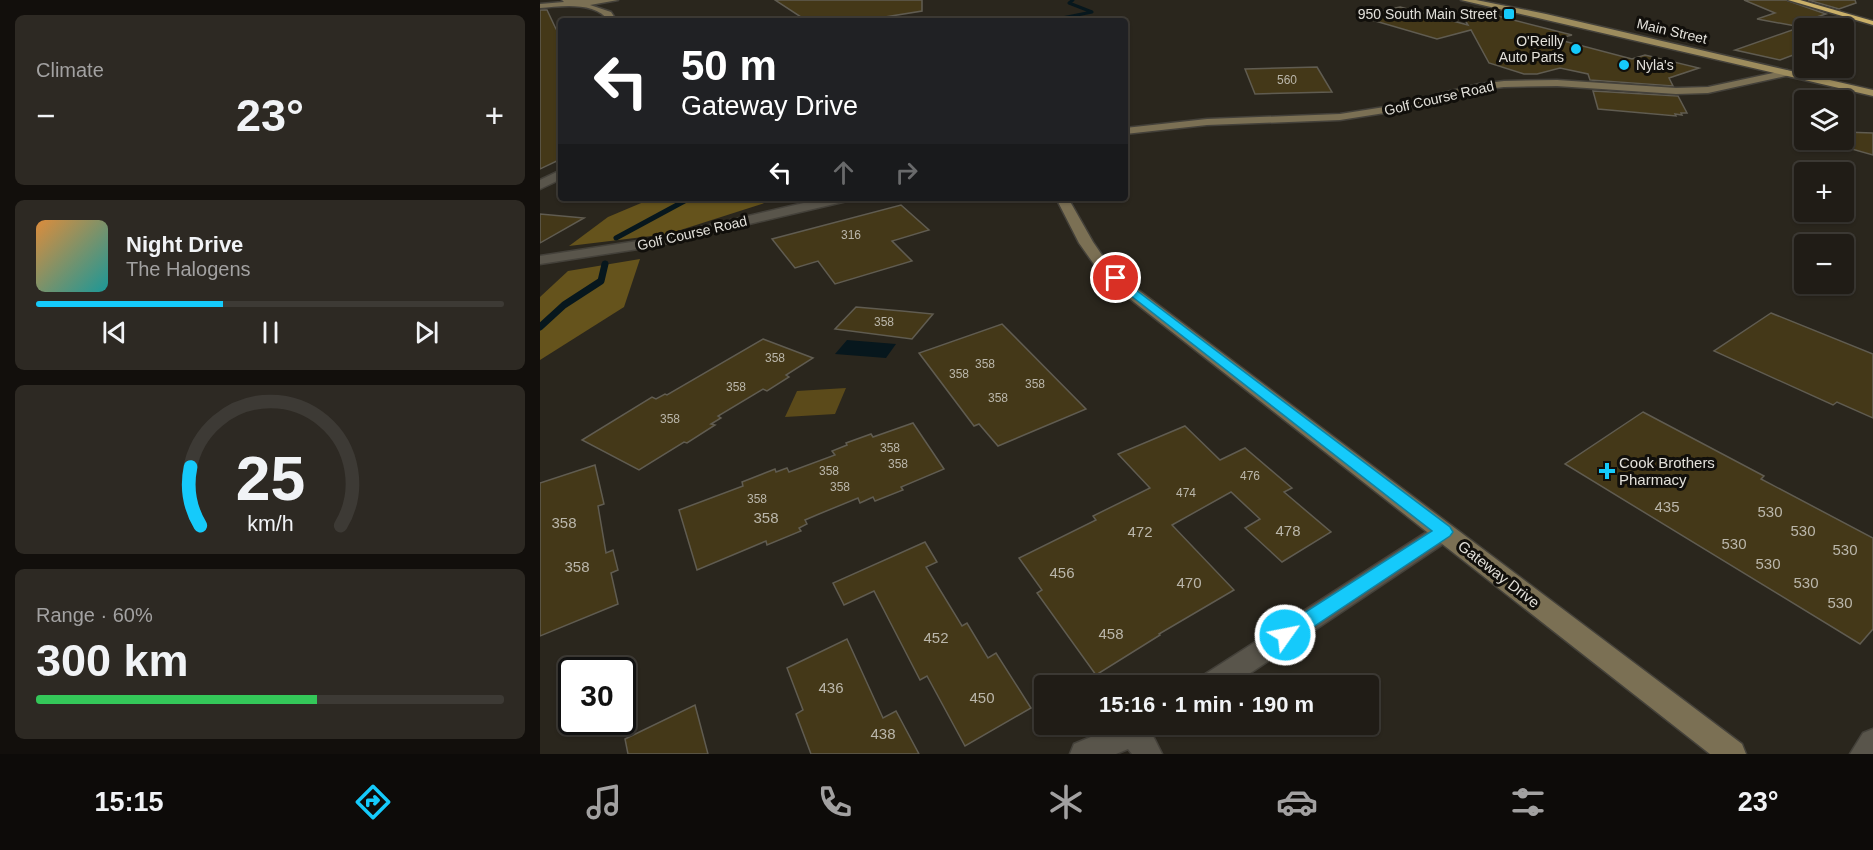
<!DOCTYPE html>
<html lang="en">
<head>
<meta charset="utf-8">
<style>
	body { margin:0; font-family:Helvetica,sans-serif; background:#2d2923; color:#f1f3f6; height:100vh; display:flex; flex-direction:column; font-size:22px; white-space:nowrap }
	* { box-sizing:border-box; margin:0 }
	p { font-size:20px; color:#a2a1a1 }
	.icon { flex:none; width:33px; height:33px; fill:none; stroke:currentColor; stroke-width:2; stroke-linecap:round; stroke-linejoin:round }
	.map { position:relative; flex:1; overflow:hidden }
	.side { display:flex; flex-direction:column; gap:15px; padding:15px; background:#120f0c; width:540px }
	.side>* { flex:none }
	.guide { position:absolute; left:18px; top:18px; width:570px; height:183px; border-radius:6px; box-shadow:0 2px 4px #0004,0 0 0 2px #3d3a35; background:#202124; color:#fff; overflow:hidden }
	.fabs { position:absolute; left:1254px; top:18px; display:grid; gap:12px }
	.fabs a { display:grid; place-items:center; width:60px; height:60px; border-radius:6px; background:#201c16; box-shadow:0 2px 4px #0004,0 0 0 2px #3d3a35; font-size:30px }
	.speed { position:absolute; left:18px; top:657px; display:flex; gap:12px; font-size:30px; font-weight:700; text-align:center }
	.speed>* { display:grid; place-content:center; width:78px; height:78px; border-radius:50%; background:#201c16; box-shadow:0 2px 4px #0004,0 0 0 2px #3d3a35; line-height:1 }
	.speed .limit { border:3px solid #111; border-radius:9px; background:#fff; color:#111 }
	.pin { position:absolute; display:grid; place-items:center; width:51px; height:51px; color:#fff; margin:-26px; border:3px solid #fff; border-radius:50%; box-shadow:0 2px 6px #0007 }
	.me { position:absolute; width:66px; margin:-33px; rotate:57deg; stroke-linejoin:round; filter:drop-shadow(0 0 4px #0008) }
	.turn { display:flex; align-items:center; gap:21px; height:126px; padding:0 24px; font-size:27px }
	.turn .icon { width:78px; height:78px; stroke-width:2.5 }
	.turn b { display:block; font-size:42px; line-height:51px }
	.lanes { display:flex; align-items:center; height:57px; padding:0 24px; background:#0003; justify-content:center; gap:30px; direction:ltr }
	.lanes .off { opacity:.35 }
	.big { font-size:45px; font-weight:700; line-height:1.1 }
	.side .tile { flex:1; display:flex; flex-direction:column; justify-content:center; gap:9px; min-width:0; padding:0 21px; border-radius:9px; background:#2d2923 }
	.side .dial { align-items:center; gap:0 }
	.dial svg { height:156px; overflow:visible; fill:none; stroke:#3d3a35; stroke-width:7; stroke-linecap:round; text-anchor:middle }
	.dial text { fill:#f1f3f6; stroke:none }
	.song { display:flex; align-items:center; gap:18px }
	.cover { width:72px; height:72px; border-radius:9px; background:linear-gradient(135deg,hsl(30 70% 55%),hsl(180 70% 35%)) }
	.played { height:6px; border-radius:3px; background:linear-gradient(90deg,#15cafb 40%,#3d3a35 40%) }
	.keys { display:flex; justify-content:space-around; direction:ltr }
	.heat { display:flex; justify-content:space-between; align-items:center; font-size:33px; direction:ltr }
	.charge { height:9px; border-radius:4px; background:linear-gradient(90deg,#34c759 60%,#3d3a35 0) }
	.trip { position:absolute; left:494px; top:675px; width:345px; height:60px; border-radius:6px; background:#201c16; box-shadow:0 2px 4px #0004,0 0 0 2px #3d3a35; font-weight:700; line-height:60px; text-align:center }
	.tabs { display:flex; height:96px; justify-content:space-around; align-items:center; background:#0d0b09; color:#a2a1a1 }
	.tabs .icon { width:42px; height:42px }
	.tabs .current { color:#15cafb }
	.tabs b { font-size:27px; color:#f1f3f6 }
	main { display:flex; flex:1; min-height:0 }
	.map>svg:first-child { display:block }
	.green { fill:#5b4a1a }
	.forest { fill:#65531c }
	.water { fill:#07171d }
	.lines { fill:none; stroke-linecap:round; stroke-linejoin:round }
	.stream-far2 { stroke:#07171d; stroke-width:3 }
	.stream-far1 { stroke:#07171d; stroke-width:5 }
	.stream { stroke:#07171d; stroke-width:7 }
	.building { fill:#443818; stroke:#605c51; stroke-width:1.5 }
	.street-casing { stroke:#44413a; stroke-width:3 }
	.secondary-casing { stroke:#44413a; stroke-width:3 }
	.primary-casing { stroke:#44413a; stroke-width:3 }
	.highway-casing { stroke:#44413a; stroke-width:3 }
	.street { fill:#59554b; fill-rule:evenodd }
	.secondary { fill:#7b7054; fill-rule:evenodd }
	.primary { fill:#9d8c5d; fill-rule:evenodd }
	.highway { fill:#cab069; fill-rule:evenodd }
	.route { fill:#15cafb; stroke:#0e83a3; stroke-width:1.5 }
	.poi-dot { fill:#15cafb; stroke:#110f0b; stroke-width:2 }
	.labels { text-anchor:middle; dominant-baseline:central; stroke-width:6; stroke-linejoin:round; paint-order:stroke }
	.number-label { font-size:12px; fill:#bab6aa }
	.far-poi-label { font-size:14px; fill:#e2e0da; stroke:#110f0b; text-anchor:end }
	.far-street-label { font-size:14px; fill:#e2e0da; stroke:#110f0b }
	.poi-label { font-size:15px; fill:#e2e0da; stroke:#110f0b; text-anchor:start }
	.near-number-label { font-size:15px; fill:#bab6aa }
	.street-label { font-size:15px; fill:#e2e0da; stroke:#110f0b }
</style>
</head>
<body>
<main>
<section class="side">
<div class="tile"><p>Climate</p>
<div class="heat"><a>−</a><b class="big">23°</b><a>+</a></div>
</div>
<div class="tile">
<div class="song"><i class="cover"></i><div><b>Night Drive</b><p>The Halogens</p></div></div>
<div class="played"></div>
<div class="keys"><svg class="icon" aria-label="previous" viewBox="0 0 24 24"><path d="M18 5L8 12l10 7zM5 5v14"/></svg><svg class="icon" aria-label="pause" viewBox="0 0 24 24"><path d="M8 5v14M16 5v14"/></svg><svg class="icon" aria-label="next" viewBox="0 0 24 24"><path d="M6 5l10 7-10 7zM19 5v14"/></svg></div>
</div>
<div class="tile dial"><svg viewBox="0 0 100 80">
<path d="M14 69A42 42 0 1 1 86 69"/>
<path d="M14 69A42 42 0 0 1 9 39" stroke="#15cafb"/>
<text x="50" y="56" font-size="32" font-weight="700">25</text>
<text x="50" y="72" font-size="11">km/h</text>
</svg></div>
<div class="tile"><p>Range · 60%</p><b class="big">300 km</b><div class="charge"></div></div>
</section>
<div class="map">
<svg width="1333" height="754" viewBox="0 0 1333 754">
	<rect width="100%" height="100%" fill="#2a261d"/>
	<path class="green" d="M306 388 295 414 245 417 257 391Z"/>
	<g class="forest">
		<path d="M113 198H240L128 234 29 246 68 217Z"/>
		<path d="M100 259 84 307 0 360V297L28 271Z"/>
	</g>
	<path class="water" d="M307 340 356 344 346 358 295 354Z"/>
	<g class="lines">
		<path class="stream-far2" d="M489 21 517 19 552 12 529 3 533 0"/>
		<path class="stream-far1" d="M76 238 150 198"/>
		<path class="stream" d="M0 327 24 305 61 281 65 264"/>
	</g>
	<g class="building">
		<path d="M235 0H382V11L320 21H267Z"/>
		<path d="M1204 0H1246L1286 14 1264 21V51L1240 60 1195 50 1261 27 1217 19 1235 13Z"/>
		<path d="M1268 0H1315L1316 3 1299 9Z"/>
		<path d="M860 7 928 25 925 20 950 14 1032 35 1016 39 1092 59 1105 55 1159 68 1129 78 1133 86 1050 80 1048 74 1020 68 997 74H984L949 63 931 30 897 39 818 16Z"/>
		<path d="M0 10H7L16 29 21 28V159L0 169Z"/>
		<path d="M777 67 792 92 715 94 705 69Z"/>
		<path d="M1053 91 1138 96 1147 113H1141L1142 115 1135 114 1136 116 1058 109Z"/>
		<path d="M1304 132 1333 133V155L1280 140H1304Z"/>
		<path d="M361 205 389 230 352 241 372 261 295 284 278 261 255 268 232 239Z"/>
		<path d="M0 214 44 218 0 243Z"/>
		<path d="M316 307 362 311 393 314 372 339 295 329Z"/>
		<path d="M1231 313 1333 354V418L1297 402 1293 405 1174 351Z"/>
		<path d="M462 324 546 409 458 446 439 424 434 426 379 353Z"/>
		<path d="M223 339 273 358 246 375 249 377 227 391 223 389 178 416 181 418 171 424 175 425 147 443 144 442 99 470 42 440 112 397 116 399 125 394 127 395Z"/>
		<path d="M1103 412 1224 476 1221 479 1333 538V629L1320 644 1025 464Z"/>
		<path d="M373 423 404 469 361 487 363 490 335 501 333 497 320 503 318 498 279 514 265 520 267 524 259 528 261 531 227 545 226 541 157 570 139 510 203 486 202 482 235 469 236 472 247 468 249 472 295 455 292 451 307 445 306 443 331 434 333 437Z"/>
		<path d="M645 426 680 460 705 448 752 488 744 492 791 532 742 562 705 528 720 519 691 492 632 525 694 590 619 634 620 635 556 675 497 593 502 590 479 558 556 520 553 516 610 488 578 454Z"/>
		<path d="M55 465 64 504 58 506 66 553 73 550 78 570 71 573 78 604 0 636V483Z"/>
		<path d="M385 542 397 562 386 567 422 626 427 623 448 658 456 653 491 708 425 746 387 676 380 680 334 591 304 605 293 583Z"/>
		<path d="M307 639 343 718 356 711 379 754H271L256 714 263 710 247 668Z"/>
		<path d="M155 705 168 754H88L85 739Z"/>
	</g>
	<g class="lines">
		<g class="street-casing">
			<g id="street">
				<path d="M21 170V179L0 189V180Z"/>
				<path d="M285 198H308L307 201 111 247 0 264V256L111 239Z"/>
				<path d="M904 524 912 526 915 532 912 538 691 686H655L659 678 896 526Z"/>
				<path d="M582 724H622L618 733 613 736 622 754H592L588 749 576 754H530L534 744Z"/>
				<path d="M1333 729V754H1310L1323 733Z"/>
			</g>
		</g>
		<g class="secondary-casing">
			<g id="secondary">
				<path d="M22 0H78L50 5 71 12 77 21H69C55 1 21 6 0 8V4L24 2Z"/>
				<path d="M1247 70 1252 73 1250 75 1168 93 1136 94 1017 86 964 87 939 90 851 112 800 120 667 125 585 134V128L667 119 800 114 851 106 939 84 964 81 1017 80 1136 88 1168 87Z"/>
				<path d="M516 198H528L553 242 566 261 597 289 1202 744 1206 754H1170L585 295 556 267 539 243Z"/>
			</g>
		</g>
		<g class="primary-casing">
			<path id="primary" d="M921 0H936L1006 14 1333 90V96Z"/>
		</g>
		<g class="highway-casing">
			<path id="highway" d="M1248 0H1260L1333 21V25Z"/>
		</g>
		<use href="#street" class="street"/>
		<use href="#secondary" class="secondary"/>
		<use href="#primary" class="primary"/>
		<use href="#highway" class="highway"/>
	</g>
	<path class="route" d="M576 275 910 527 913 532 910 536 752 641 745 643 739 641 736 635 739 629 892 531 572 281 570 278Z"/>
	<g class="poi-dot">
		<rect x="963" y="8" width="12" height="12" rx="3"/>
		<circle cx="1036" cy="49" r="6"/>
		<circle cx="1084" cy="65" r="6"/>
		<path d="M1064 462h6v6h6v6h-6v6h-6v-6h-6v-6h6z"/>
	</g>
	<g class="labels">
		<g class="number-label">
			<text x="747" y="80">560</text>
			<text x="311" y="235">316</text>
			<text x="344" y="322">358</text>
			<text x="235" y="358">358</text>
			<text x="445" y="364">358</text>
			<text x="419" y="374">358</text>
			<text x="495" y="384">358</text>
			<text x="196" y="387">358</text>
			<text x="458" y="398">358</text>
			<text x="130" y="419">358</text>
			<text x="350" y="448">358</text>
			<text x="358" y="464">358</text>
			<text x="289" y="471">358</text>
			<text x="710" y="476">476</text>
			<text x="300" y="487">358</text>
			<text x="646" y="493">474</text>
			<text x="217" y="499">358</text>
		</g>
		<g class="far-poi-label">
			<text x="957" y="14">950 South Main Street</text>
			<text x="1024" y="41">O'Reilly<tspan x="1024" dy="16">Auto Parts</tspan></text>
			<text x="1096" y="65" text-anchor="start">Nyla's</text>
		</g>
		<g class="far-street-label">
			<text transform="translate(1132 31) rotate(13)">Main Street</text>
			<text transform="translate(899 98) rotate(-13)">Golf Course Road</text>
			<text transform="translate(152 233) rotate(-13)">Golf Course Road</text>
		</g>
		<g class="poi-label">
			<text x="1079" y="462">Cook Brothers<tspan x="1079" dy="17">Pharmacy</tspan></text>
		</g>
		<g class="near-number-label">
			<text x="1127" y="506">435</text>
			<text x="1230" y="511">530</text>
			<text x="226" y="517">358</text>
			<text x="24" y="522">358</text>
			<text x="748" y="530">478</text>
			<text x="1263" y="530">530</text>
			<text x="600" y="531">472</text>
			<text x="1194" y="543">530</text>
			<text x="1305" y="549">530</text>
			<text x="1228" y="563">530</text>
			<text x="37" y="566">358</text>
			<text x="522" y="572">456</text>
			<text x="649" y="582">470</text>
			<text x="1266" y="582">530</text>
			<text x="1300" y="602">530</text>
			<text x="571" y="633">458</text>
			<text x="396" y="637">452</text>
			<text x="291" y="687">436</text>
			<text x="442" y="697">450</text>
			<text x="343" y="733">438</text>
		</g>
		<g class="street-label">
			<text transform="translate(959 574) rotate(38)">Gateway Drive</text>
		</g>
	</g>
</svg>
<div class="fabs">
<a><svg class="icon" aria-label="sound" viewBox="0 0 24 24"><path d="M4 9h4l5-4v14l-5-4H4zM17 9q2 3 0 6"/></svg></a>
<a><svg class="icon" aria-label="layers" viewBox="0 0 24 24"><path d="M12 4l9 5-9 5-9-5zM3 14l9 5 9-5"/></svg></a>
<a>+</a>
<a>−</a>
</div>
<div class="speed"><div class="limit">30</div></div>
<div class="pin" style="left:576px;top:278px;background:#d93025"><svg class="icon" aria-label="arrive" viewBox="0 0 24 24"><path d="M6 21V4h12l-3 4 3 4H6"/></svg></div>
<svg class="me" style="left:745px;top:635px" viewBox="-20 -20 40 40"><circle r="17" fill="#15cafb" stroke="#fff" stroke-width="3"/><path d="M0-11L8 9 0 5-8 9z" fill="#fff"/></svg>
<div class="trip">15:16 · 1 min · 190 m</div>
<div class="guide">
<div class="turn"><svg class="icon" aria-label="left" viewBox="0 0 24 24"><path d="M17 20v-9H6M10 6l-5 5 5 5"/></svg><div><b>50 m</b>Gateway Drive</div></div>
<div class="lanes"><svg class="icon" aria-label="left" viewBox="0 0 24 24"><path d="M17 20v-9H6M10 6l-5 5 5 5"/></svg><svg class="icon off" aria-label="ahead" viewBox="0 0 24 24"><path d="M12 20V5M6 11l6-6 6 6"/></svg><svg class="icon off" aria-label="right" viewBox="0 0 24 24"><path d="M7 20v-9h11M14 6l5 5-5 5"/></svg></div>
</div>
</div>
</main>
<nav class="tabs">
<b>15:15</b>
<svg class="icon current" aria-label="directions" viewBox="0 0 24 24"><path d="M12 3l9 9-9 9-9-9zM9 14v-3h6M13 9l2 2-2 2"/></svg>
<svg class="icon" aria-label="music" viewBox="0 0 24 24"><path d="M9 18V5l10-2v13"/><circle cx="6" cy="18" r="3"/><circle cx="16" cy="16" r="3"/></svg>
<svg class="icon" aria-label="phone" viewBox="0 0 24 24"><path d="M5 4h4l2 5-3 2q2 4 5 5l2-3 5 2v4C11 20 4 13 5 4z"/></svg>
<svg class="icon" aria-label="climate" viewBox="0 0 24 24"><path d="M12 3v18M4 7l16 10M4 17L20 7"/></svg>
<svg class="icon" aria-label="car" viewBox="0 0 24 24"><path d="M5 17H2v-5l4-1 3-4h7l3 4 3 1v5h-3M9 17h6M6 11h13"/><circle cx="7" cy="17" r="2"/><circle cx="17" cy="17" r="2"/></svg>
<svg class="icon" aria-label="filters" viewBox="0 0 24 24"><path d="M4 7h16M4 17h16"/><circle cx="9" cy="7" r="2"/><circle cx="15" cy="17" r="2"/></svg>
<b>23°</b>
</nav>
</body>
</html>
